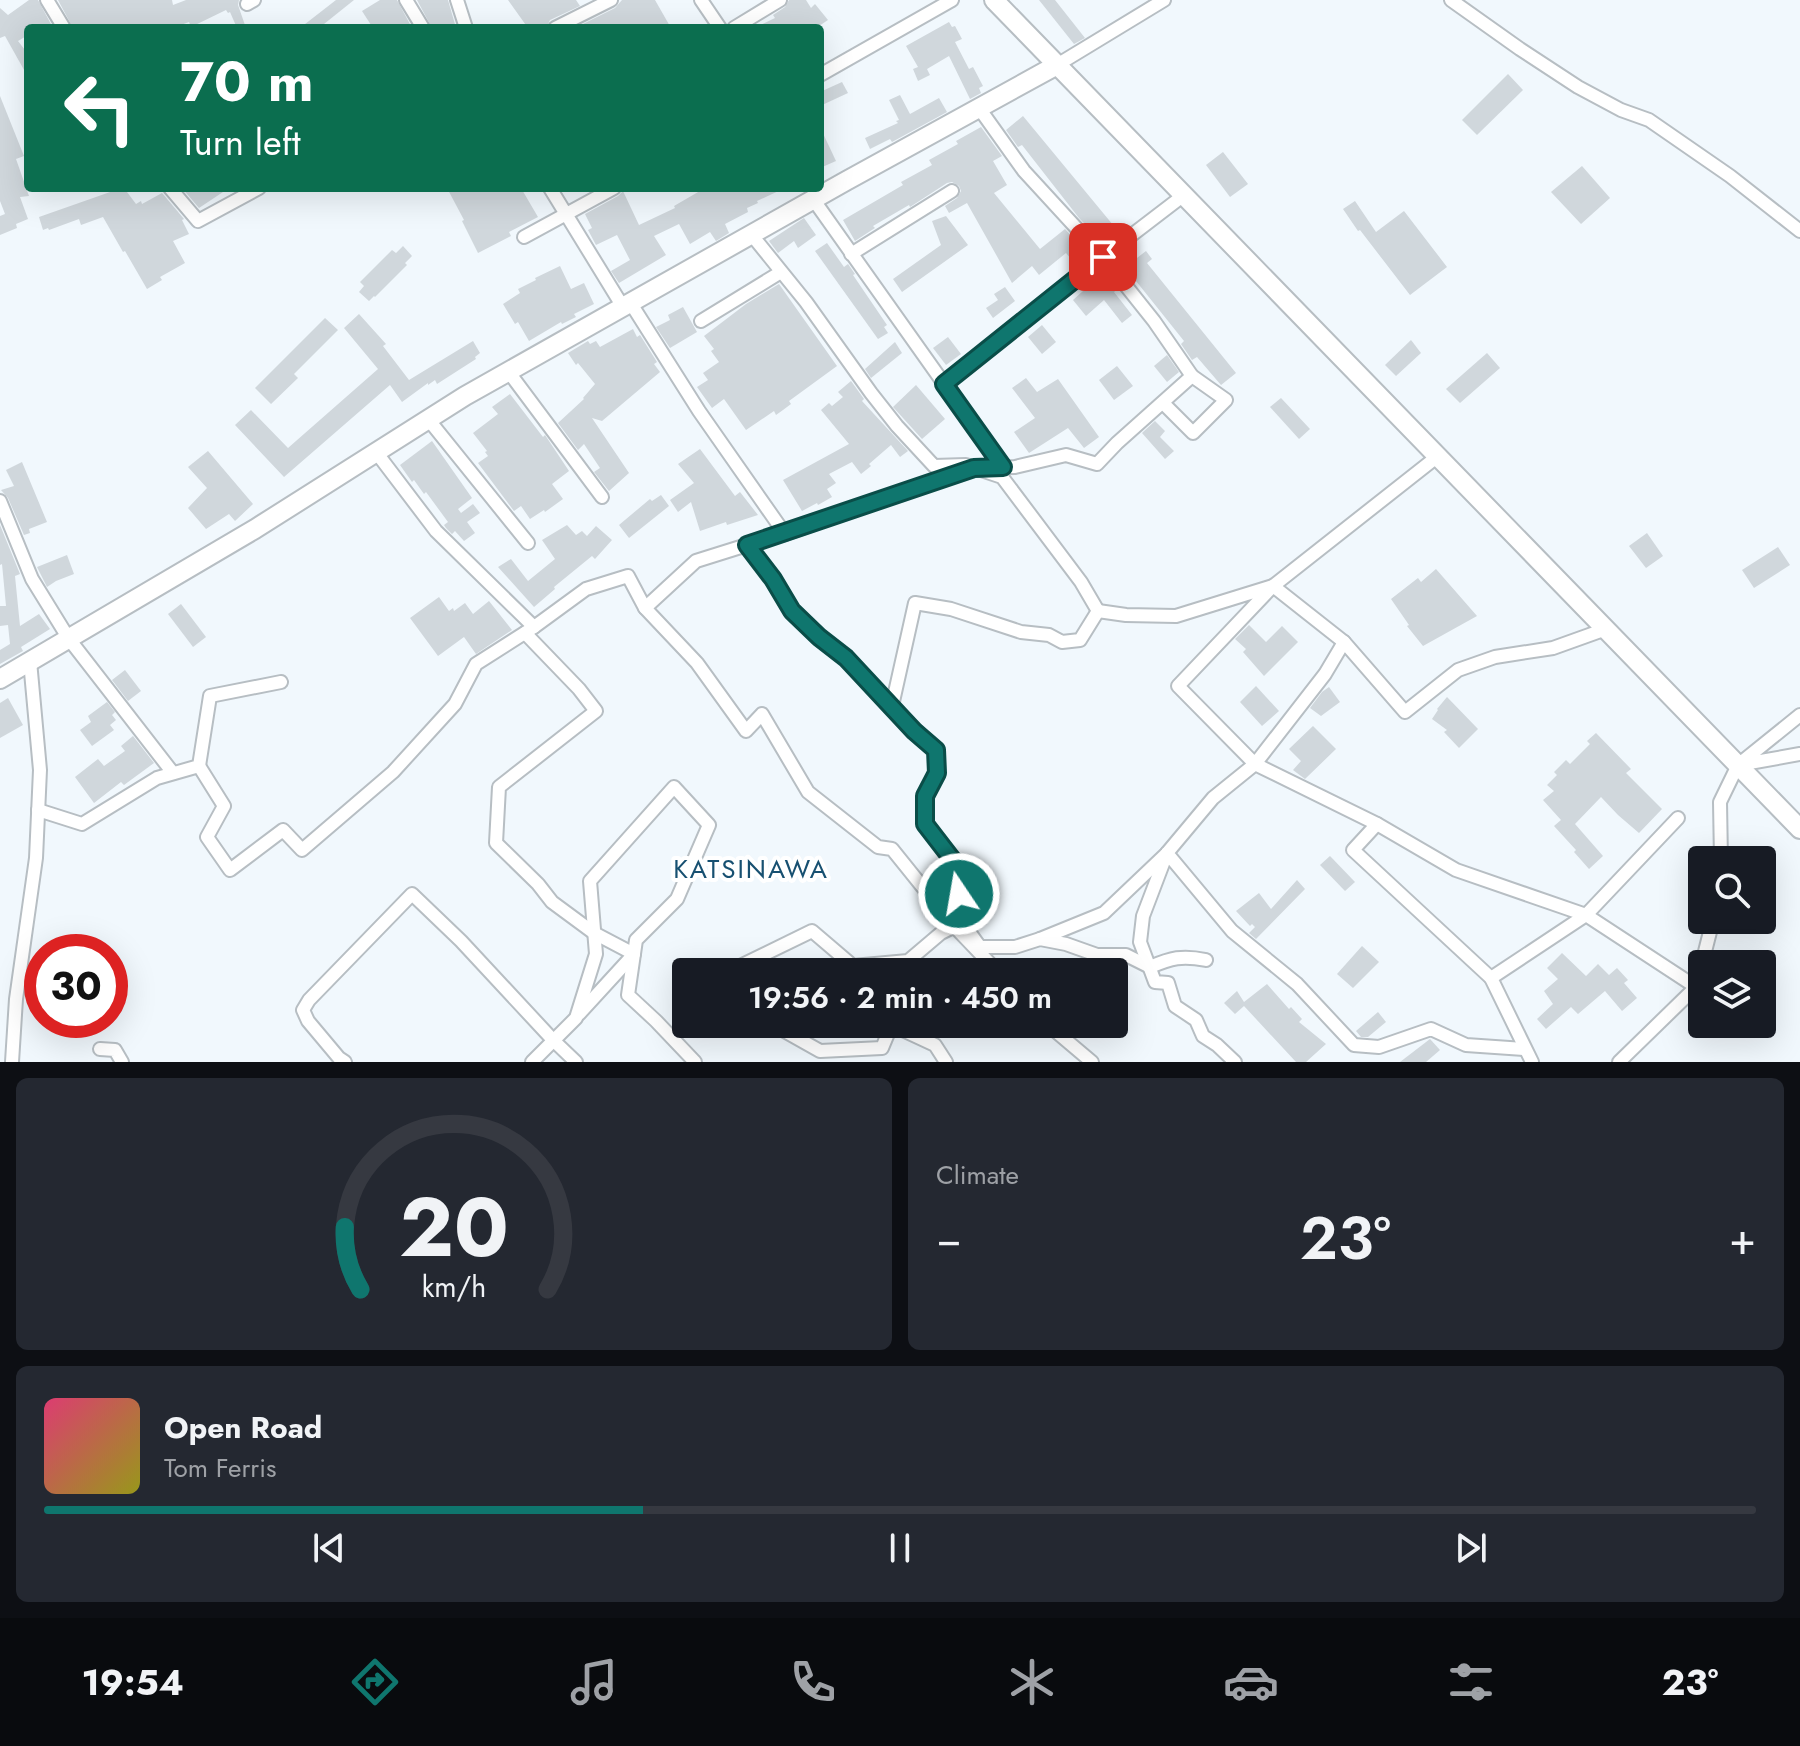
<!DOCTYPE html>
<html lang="en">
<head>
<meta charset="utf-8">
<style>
	body { margin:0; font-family:Jost,sans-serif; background:#242831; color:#f1f3f6; height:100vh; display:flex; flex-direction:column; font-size:30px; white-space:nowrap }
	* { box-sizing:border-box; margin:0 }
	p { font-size:26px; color:#9ea1a6 }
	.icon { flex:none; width:44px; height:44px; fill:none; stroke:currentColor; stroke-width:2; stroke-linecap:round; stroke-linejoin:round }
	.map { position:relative; height:1062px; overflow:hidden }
	.panel { display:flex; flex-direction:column; gap:16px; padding:16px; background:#0d0f14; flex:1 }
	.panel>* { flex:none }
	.guide { position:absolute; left:24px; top:24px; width:800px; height:168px; border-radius:8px; box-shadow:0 8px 32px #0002; background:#0b6e4f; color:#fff; overflow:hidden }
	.buttons { position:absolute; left:1688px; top:846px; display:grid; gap:16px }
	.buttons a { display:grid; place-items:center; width:88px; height:88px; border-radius:8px; background:#171b24; box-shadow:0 8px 32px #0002; font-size:40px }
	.speed { position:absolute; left:24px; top:934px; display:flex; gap:16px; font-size:40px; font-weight:700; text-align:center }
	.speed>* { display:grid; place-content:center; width:104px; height:104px; border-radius:50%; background:#171b24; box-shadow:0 8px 32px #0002; line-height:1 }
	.speed .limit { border:12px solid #d22; background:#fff; color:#111 }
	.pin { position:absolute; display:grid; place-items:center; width:68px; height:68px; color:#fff; margin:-34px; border-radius:16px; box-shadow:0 4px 12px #0006 }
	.me { position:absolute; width:88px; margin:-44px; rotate:348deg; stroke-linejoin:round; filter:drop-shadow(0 0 6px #0008) }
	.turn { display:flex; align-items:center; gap:28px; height:168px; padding:0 24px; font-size:36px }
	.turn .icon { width:104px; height:104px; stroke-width:2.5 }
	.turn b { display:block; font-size:56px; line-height:68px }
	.big { font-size:60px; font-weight:600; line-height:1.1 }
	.panel .widget { flex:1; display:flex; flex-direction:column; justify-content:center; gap:12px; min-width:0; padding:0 28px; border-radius:12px; background:#242831 }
	.panel .dial { align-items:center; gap:0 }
	.dial svg { height:208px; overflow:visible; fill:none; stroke:#363941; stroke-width:7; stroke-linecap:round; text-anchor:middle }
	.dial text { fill:#f1f3f6; stroke:none }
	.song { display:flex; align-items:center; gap:24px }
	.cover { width:96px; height:96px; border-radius:12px; background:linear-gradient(135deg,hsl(340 70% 55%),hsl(60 70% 35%)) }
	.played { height:8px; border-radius:4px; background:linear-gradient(90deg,#0f766e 35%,#363941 35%) }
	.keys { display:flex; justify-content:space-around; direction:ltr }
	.heat { display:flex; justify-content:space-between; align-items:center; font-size:44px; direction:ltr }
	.panel .tiles { flex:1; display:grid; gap:16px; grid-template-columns:1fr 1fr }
	.widget:last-child { grid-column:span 2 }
	.trip { position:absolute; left:672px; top:958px; width:456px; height:80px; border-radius:8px; background:#171b24; box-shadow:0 8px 32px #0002; font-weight:600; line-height:80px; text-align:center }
	.tab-bar { display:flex; height:128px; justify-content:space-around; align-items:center; background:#090b0e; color:#9ea1a6 }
	.tab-bar .icon { width:56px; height:56px }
	.tab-bar .current { color:#0f766e }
	.tab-bar b { font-size:36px; color:#f1f3f6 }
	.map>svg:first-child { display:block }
	.building { fill:#d0d7dc }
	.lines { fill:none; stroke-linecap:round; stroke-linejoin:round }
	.street-casing { stroke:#b7bec3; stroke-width:16 }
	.secondary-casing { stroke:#b7bec3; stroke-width:22 }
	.street { stroke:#fff; stroke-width:12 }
	.secondary { stroke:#fff; stroke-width:18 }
	.route-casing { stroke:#0a4d48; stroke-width:20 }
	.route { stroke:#0f766e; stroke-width:14 }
	.labels { text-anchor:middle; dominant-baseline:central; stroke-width:8; stroke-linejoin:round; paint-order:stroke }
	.quarter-label { font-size:26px; letter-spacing:2px; fill:#175071; stroke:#fff }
</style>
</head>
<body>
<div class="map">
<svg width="1800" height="1062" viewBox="0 0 1800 1062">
	<rect width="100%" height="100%" fill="#f1f8fd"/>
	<g class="building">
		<path d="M29 0H38L53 28H28V35L18 41 28 54V77L5 36 0 38V8L8 15Z"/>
		<path d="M58 0H172L173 5 186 0H239L238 5 246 28H237L230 12 228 13 226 10 191 27 189 22 173 28H73Z"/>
		<path d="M336 0H354L319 28H300Z"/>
		<path d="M380 0H397L412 28H373L362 11Z"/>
		<path d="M417 0H448L456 28H432Z"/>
		<path d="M508 0H576L580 6 550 20 546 28H528Z"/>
		<path d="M622 0H655L671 28H575L615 8Z"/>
		<path d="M789 0H806L811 8 815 4 828 20 816 28H754L775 18 773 15 785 7Z"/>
		<path d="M1039 0H1055L1085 38 1074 44Z"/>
		<path d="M949 22 952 27 955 26 962 39 955 42 969 69 973 67 983 86 979 88 981 93 970 99 949 56 927 69 930 75 918 81 913 69 918 67 906 46Z"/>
		<path d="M1508 74 1523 90 1477 135 1462 120Z"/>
		<path d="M842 82 848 93 820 106V92Z"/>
		<path d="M900 95 910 114 939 98 947 112 892 142 890 139 870 149 865 138 898 123 896 121 899 120 889 100Z"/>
		<path d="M0 96 24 156 16 159 29 196 20 197 28 219 16 224 17 228 0 235V216L5 214 0 201Z"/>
		<path d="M1023 116 1118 231 1103 243 1079 218 1022 145 1018 147 1006 130Z"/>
		<path d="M820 127 836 161 820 168Z"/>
		<path d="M981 127 1002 156 993 161 1007 185 994 193 1040 249 1065 229 1089 255 1086 258 1077 266 1066 253 1039 275 1032 266 1012 283 967 203 949 213 945 206 957 198 961 191 959 186 952 182 947 183 910 207 909 205 873 226 875 228 855 241 843 220 903 185 901 182 932 165 929 160 958 144 956 141Z"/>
		<path d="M1223 152 1248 184 1230 197 1206 165Z"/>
		<path d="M1582 166 1610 198 1581 224 1551 192Z"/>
		<path d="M113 188H124L136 204 141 201 142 204 162 193 184 219 182 220 189 234 173 241 185 263 160 277 162 280 147 289 125 251 123 252 103 217 81 225 79 219 49 230 48 228 43 230 39 217 113 191Z"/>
		<path d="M182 188H229L199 208Z"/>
		<path d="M447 188H521L538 217 509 232 511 236 478 253 462 221 464 220Z"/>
		<path d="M705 188H785L757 201 758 203 747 208 748 212 725 224 729 233 716 241 710 232 690 244 679 224 654 236 666 255 619 283 611 271 630 260 617 235 596 245 588 230 592 228 585 214 618 196 623 191 639 225 675 208 674 206Z"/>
		<path d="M1355 201 1376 232 1404 211 1447 267 1410 295 1360 230 1358 231 1343 209Z"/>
		<path d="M946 216 968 245 902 292 893 279 941 245 932 221Z"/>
		<path d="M804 218 816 235 798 248 794 241 778 253 769 241Z"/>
		<path d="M827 243 844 267 848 264 855 274 853 275 887 325 884 327 888 333 878 339 815 251Z"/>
		<path d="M403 246 412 256 405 263 407 265 375 297 374 296 369 301 359 292 364 286 360 282 392 250 396 253Z"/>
		<path d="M1146 251 1152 259 1147 263 1236 373 1221 385 1197 357 1192 360 1181 344 1184 341 1132 276 1131 277 1124 268Z"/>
		<path d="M560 266 571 289 584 283 594 304 574 314 576 317 562 324 561 322 529 341 518 322 515 324 503 304 520 293 518 289 536 280 535 278Z"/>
		<path d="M1102 274 1117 289 1114 292 1132 315 1122 323 1104 300 1086 316 1073 300Z"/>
		<path d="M779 284 837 366 789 401 791 404 783 410 776 415 774 411 746 430 724 399 712 408 697 387 708 380 703 373 719 362 711 351 714 349 704 336 746 304Z"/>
		<path d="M1005 287 1015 301 993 318 986 308 998 300 994 294Z"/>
		<path d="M683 307 697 332 670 348 656 327 670 320 668 315Z"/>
		<path d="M359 314 386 344 383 346 409 380 473 341 480 353 475 357 476 359 437 384 435 380 428 385V383L402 402 390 385 284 477 235 425 251 410 288 448 378 369 344 328Z"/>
		<path d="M325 318 338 330 294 374 298 378 271 404 255 388Z"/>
		<path d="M1042 325 1056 342 1042 354 1028 337Z"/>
		<path d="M633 329 637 337 640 335 657 362 654 364 660 372 602 421 592 418 629 473 609 491 594 472 600 468 584 444 578 450 558 423 584 399 583 398 595 384 578 363 576 365 568 353 588 341 590 344 596 341 600 347Z"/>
		<path d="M948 337 961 354 946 365 933 348Z"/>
		<path d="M1411 340 1421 353 1396 376 1385 365Z"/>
		<path d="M895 342 902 353 871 378 865 369Z"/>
		<path d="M1487 353 1500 368 1460 403 1446 389Z"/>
		<path d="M1167 355 1179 372 1167 382 1154 366Z"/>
		<path d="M1117 366 1133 386 1114 400 1099 380Z"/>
		<path d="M1026 378 1037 392 1058 379 1099 437 1084 448 1068 428 1029 453 1014 432 1035 418 1012 388Z"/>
		<path d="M851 381 864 399 862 401 908 451 900 457 891 445 869 464 871 466 861 474 852 462 829 474 836 483 827 489 832 497 818 505 817 503 802 511 783 480 849 444 821 410 829 403 832 406 843 397 838 392Z"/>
		<path d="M916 385 945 419 922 439 893 407Z"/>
		<path d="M510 394 543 437 545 435 569 471 552 484 563 499 545 512 544 510 530 519 521 506 514 511 478 463 488 456 485 452 487 451 473 433 498 414 492 407Z"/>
		<path d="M1281 398 1310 429 1299 439 1270 407Z"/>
		<path d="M1155 421 1165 431 1160 437 1174 451 1165 459 1142 433Z"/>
		<path d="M432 441 472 498 458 509 461 513 473 504 480 513 467 522 475 533 464 541 455 531 452 534 446 528 444 525 448 522 426 492 424 494 414 480 412 482 400 465Z"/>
		<path d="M700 449 735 496 740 492 758 515 727 525 726 522 700 531 691 502 678 512 670 500 694 483 678 464Z"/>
		<path d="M208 451 253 504 235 521 229 514 206 529 188 508 207 488 188 467Z"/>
		<path d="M22 462 47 522 29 529 30 533 24 535 8 498 1 490 14 486 6 470Z"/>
		<path d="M661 495 669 506 629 538 619 525 650 499 652 501Z"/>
		<path d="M0 525 20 574 15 576 20 626 39 614 50 629 21 647 23 651 0 664V650L10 644 8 625 0 626V606H6L2 564 0 565Z"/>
		<path d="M567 525 576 535 582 531 587 536 596 526 612 540 595 559 592 556 554 587 555 589 534 607 498 567 511 559 528 581 555 559 542 540Z"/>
		<path d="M1647 533 1663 556 1646 568 1629 546Z"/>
		<path d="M1778 547 1790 565 1754 588 1742 570Z"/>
		<path d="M67 555 74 574 56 581 47 587 37 567Z"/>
		<path d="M1436 569 1477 616 1423 646 1407 626 1409 625 1391 599 1418 578 1421 582Z"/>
		<path d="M439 597 449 611 453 608 454 611 465 603 473 614 489 601 512 630 476 654 464 637 438 656 410 618Z"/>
		<path d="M181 604 206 637 193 647 168 614Z"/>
		<path d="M1249 625 1266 642 1282 626 1298 642 1264 676 1243 652 1246 649 1235 639Z"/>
		<path d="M125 670 141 691 128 701 112 680Z"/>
		<path d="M1256 686 1279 711 1262 726 1240 702Z"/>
		<path d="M1329 687 1340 702 1321 716 1310 708 1322 692Z"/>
		<path d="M1447 697 1478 729 1459 748 1444 732 1447 730 1432 719 1438 710 1437 709Z"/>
		<path d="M8 698 23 725 0 738V703Z"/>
		<path d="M107 702 115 712 112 715 116 720 110 725 114 730 92 746 80 730 91 722 88 716Z"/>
		<path d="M1313 726 1336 749 1305 779 1293 770 1301 761 1289 749Z"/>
		<path d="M1596 733 1631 769 1626 773 1662 809 1639 833 1618 815 1601 797 1575 824 1603 856 1589 869 1574 852 1576 850 1554 826 1561 820 1543 800 1554 791 1547 785 1557 775 1554 772 1566 760 1570 764 1590 744 1587 741Z"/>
		<path d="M133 736 154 763 124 785 121 782 94 803 75 777 98 759 104 766 125 751 121 746Z"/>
		<path d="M1330 856 1355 882 1345 891 1320 865Z"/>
		<path d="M1297 880 1305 889 1256 939 1249 933 1255 927 1252 924 1250 926 1236 911 1259 893 1271 909Z"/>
		<path d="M1362 946 1379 962 1353 988 1337 974Z"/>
		<path d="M1562 953 1586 976 1598 964 1609 975 1617 968 1628 980 1624 983 1637 998 1622 1011 1605 991 1578 1014 1571 1007 1546 1029 1537 1019 1553 1004 1544 991 1558 979 1547 968Z"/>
		<path d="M1267 984 1289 1009 1291 1007 1302 1019 1299 1022 1326 1044 1306 1062H1296L1244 1006 1235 1014 1224 1003 1237 991 1244 1002Z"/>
		<path d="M1378 1012 1386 1022 1368 1037H1361L1356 1031Z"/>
		<path d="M1430 1039 1440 1050 1426 1062H1400Z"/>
	</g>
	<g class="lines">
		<g class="street-casing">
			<g id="street">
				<path d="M47 0 64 28"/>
				<path d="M406 0 423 28"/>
				<path d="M457 0 466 28"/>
				<path d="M701 0 720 28"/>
				<path d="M1451 0 1520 49 1578 87 1621 110 1649 120 1730 176 1800 231"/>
				<path d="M247 4 254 0"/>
				<path d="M555 28 611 0"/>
				<path d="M734 28 780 0"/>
				<path d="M1057 65 1164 0"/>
				<path d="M820 75 952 0"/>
				<path d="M170 188 198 221 259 188"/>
				<path d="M550 188 623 307"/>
				<path d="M1184 195 1103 257 1154 321 1192 376"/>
				<path d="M813 199 1003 467"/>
				<path d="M751 234 806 302 871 393 897 426 934 466 966 465 1002 477 1081 582 1098 611"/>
				<path d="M524 237 614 188"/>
				<path d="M851 254 952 191"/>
				<path d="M630 302 699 411 785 534 747 545"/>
				<path d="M701 321 781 272"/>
				<path d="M508 371 602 497"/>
				<path d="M944 384 1103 257 1024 171 979 108"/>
				<path d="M428 419 528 543"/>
				<path d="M376 452 436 531 534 627"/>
				<path d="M0 501 32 579 69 639 173 773"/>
				<path d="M785 534 974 468 1015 467 1066 455 1097 464 1117 443 1192 376 1226 400 1193 433 1163 403"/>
				<path d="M1098 611 1126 615 1176 616 1273 586 1178 686 1255 764 1325 674 1344 642 1405 712 1458 670 1495 657 1553 648 1606 629"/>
				<path d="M525 633 579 689 596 711 499 787 496 843 538 884 552 902 594 933 634 954 579 1014"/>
				<path d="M1344 642 1273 586 1438 456"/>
				<path d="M892 706 936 750 937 773 925 796V824L962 872 959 894 962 922 980 947H1015L1040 939 1066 944 1097 955H1126L1150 967C1171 958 1182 955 1206 960"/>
				<path d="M1800 715 1738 765 1800 754"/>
				<path d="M199 766 224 806 207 837 230 870 283 830 302 850 393 772 455 704 476 664 534 627 586 589 628 576 645 608"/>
				<path d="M38 810 82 824 157 778 199 766 210 696 281 682"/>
				<path d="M1377 824 1353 850 1491 978"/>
				<path d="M1167 853 1143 916 1140 942 1155 982 1168 983 1175 1006 1196 1020 1203 1036 1217 1045 1235 1062"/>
				<path d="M1721 860 1720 802 1738 765"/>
				<path d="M1040 939 1104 913 1165 855"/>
				<path d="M728 972 812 931 853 966 908 961 941 933 959 924"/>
				<path d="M998 972 954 926 892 849 878 847 808 792 762 714 746 731 697 663 645 608 696 561 747 545 773 579 792 611 819 637 846 658 892 706 915 603 951 609 1021 632 1049 635 1062 642 1080 640 1098 611"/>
				<path d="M772 1024 820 1051 882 1048 892 1024"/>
				<path d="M1047 1024 1092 1062"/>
				<path d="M892 1025 935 1045 946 1062"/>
				<path d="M100 1049 115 1050 122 1062"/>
				<path d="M1524 1049 1466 1045 1431 1029 1379 1047 1354 1045 1297 984 1232 931 1167 853 1213 798 1255 764 1377 824 1456 870 1586 915 1678 818"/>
				<path d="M12 1062 16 999 36 858 40 770 30 661"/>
				<path d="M345 1062 339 1058 308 1021 303 1010 309 1000 412 894 461 941 553 1040 576 1062"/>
				<path d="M532 1062 576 1018 596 954 590 881 674 787 709 825 677 899 636 940 628 995 656 1021 695 1062"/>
				<path d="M1532 1062 1491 978 1586 915 1696 987"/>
				<path d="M1619 1062 1696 987 1713 920"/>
			</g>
		</g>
		<g class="secondary-casing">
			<g id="secondary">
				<path d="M994 0 1800 829"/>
				<path d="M0 679 255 529 465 396 846 181 1057 65"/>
			</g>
		</g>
		<use href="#street" class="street"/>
		<use href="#secondary" class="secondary"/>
	</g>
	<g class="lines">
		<g class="route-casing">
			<path id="route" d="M959 894 962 872 925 824V796L937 773 936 750 914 731 846 658 819 637 792 611 773 579 747 545 974 468 1003 467 944 384 1103 257"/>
		</g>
		<use href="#route" class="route"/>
	</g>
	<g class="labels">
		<g class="quarter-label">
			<text x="751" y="869">KATSINAWA</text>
		</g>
	</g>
</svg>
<div class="buttons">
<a><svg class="icon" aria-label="search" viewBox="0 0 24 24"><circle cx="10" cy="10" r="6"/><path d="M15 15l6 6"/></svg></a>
<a><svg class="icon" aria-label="layers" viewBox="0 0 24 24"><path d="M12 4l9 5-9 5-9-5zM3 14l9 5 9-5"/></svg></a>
</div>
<div class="speed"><div class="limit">30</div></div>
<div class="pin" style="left:1103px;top:257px;background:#d93025"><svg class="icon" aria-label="arrive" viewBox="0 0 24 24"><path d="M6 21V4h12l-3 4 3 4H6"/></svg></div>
<svg class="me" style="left:959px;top:894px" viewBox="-20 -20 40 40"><circle r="17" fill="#0f766e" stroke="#fff" stroke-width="3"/><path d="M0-11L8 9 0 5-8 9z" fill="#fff"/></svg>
<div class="trip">19:56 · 2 min · 450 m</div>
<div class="guide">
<div class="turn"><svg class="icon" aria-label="left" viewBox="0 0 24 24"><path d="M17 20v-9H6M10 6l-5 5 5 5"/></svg><div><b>70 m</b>Turn left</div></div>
</div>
</div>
<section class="panel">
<div class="tiles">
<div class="widget dial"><svg viewBox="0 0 100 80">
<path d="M14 69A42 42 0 1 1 86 69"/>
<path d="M14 69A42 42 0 0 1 8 45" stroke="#0f766e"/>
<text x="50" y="56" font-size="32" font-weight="700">20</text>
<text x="50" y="72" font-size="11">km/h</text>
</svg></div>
<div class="widget"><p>Climate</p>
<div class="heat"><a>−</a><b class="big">23°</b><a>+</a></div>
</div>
<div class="widget">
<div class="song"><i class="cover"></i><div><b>Open Road</b><p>Tom Ferris</p></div></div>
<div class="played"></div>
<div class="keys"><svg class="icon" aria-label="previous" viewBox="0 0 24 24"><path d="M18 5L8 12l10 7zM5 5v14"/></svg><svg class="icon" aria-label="pause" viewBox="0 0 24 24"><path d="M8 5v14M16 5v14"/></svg><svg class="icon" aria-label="next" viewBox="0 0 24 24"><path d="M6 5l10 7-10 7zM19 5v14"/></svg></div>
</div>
</div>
</section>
<nav class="tab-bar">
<b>19:54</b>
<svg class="icon current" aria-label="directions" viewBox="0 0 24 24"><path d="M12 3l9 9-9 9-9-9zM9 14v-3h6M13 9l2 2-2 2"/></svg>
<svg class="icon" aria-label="music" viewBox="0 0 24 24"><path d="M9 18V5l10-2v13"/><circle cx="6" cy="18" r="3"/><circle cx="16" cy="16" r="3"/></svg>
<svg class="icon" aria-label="phone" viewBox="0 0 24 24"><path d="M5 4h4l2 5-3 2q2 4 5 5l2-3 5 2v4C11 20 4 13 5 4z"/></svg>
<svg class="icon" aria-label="climate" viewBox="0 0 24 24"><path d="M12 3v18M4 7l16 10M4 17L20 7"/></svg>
<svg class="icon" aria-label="car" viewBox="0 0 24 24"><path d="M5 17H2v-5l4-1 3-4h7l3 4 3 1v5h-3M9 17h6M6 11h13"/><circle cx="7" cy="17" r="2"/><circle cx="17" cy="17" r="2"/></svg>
<svg class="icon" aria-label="filters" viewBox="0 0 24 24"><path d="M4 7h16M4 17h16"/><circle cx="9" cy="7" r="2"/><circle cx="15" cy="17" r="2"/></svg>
<b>23°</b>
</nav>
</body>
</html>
